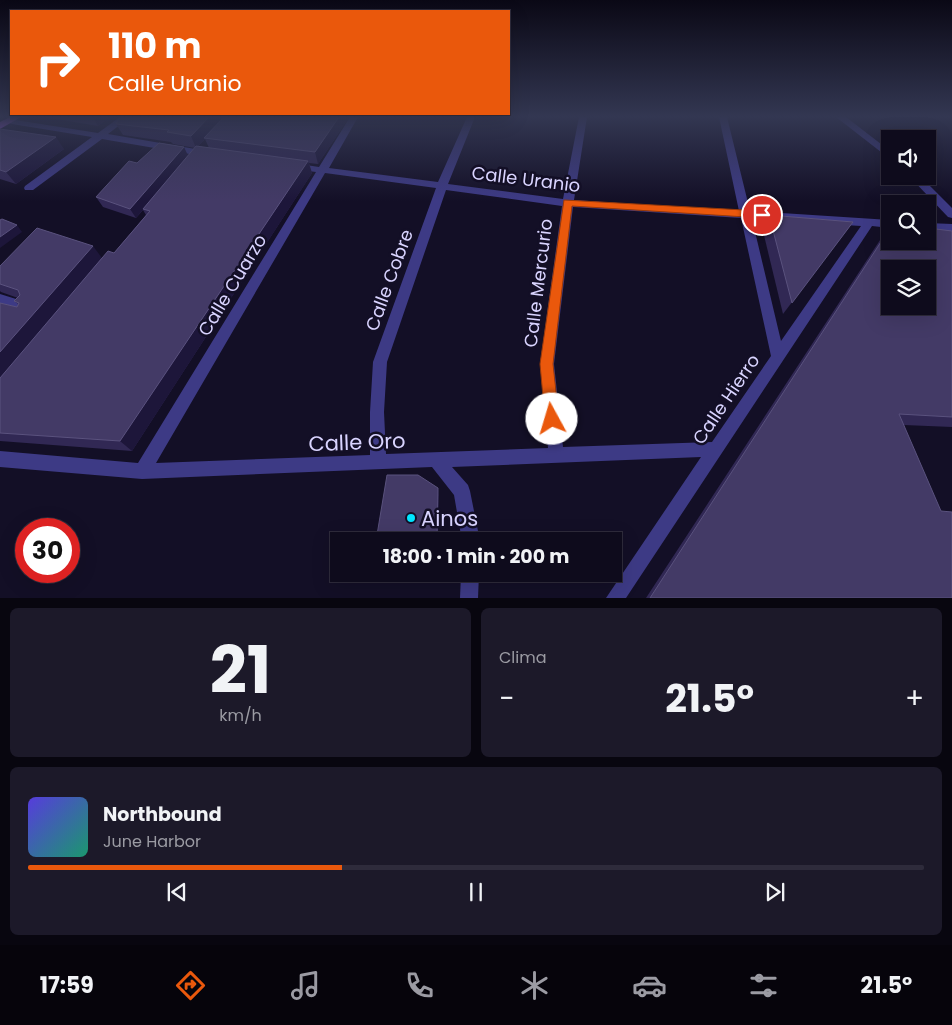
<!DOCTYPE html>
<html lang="es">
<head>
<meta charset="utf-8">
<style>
	body { margin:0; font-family:Poppins,sans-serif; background:#1c1929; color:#f1f3f6; height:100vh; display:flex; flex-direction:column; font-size:19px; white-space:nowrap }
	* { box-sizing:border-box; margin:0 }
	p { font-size:16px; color:#9b9ba3 }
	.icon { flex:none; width:28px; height:28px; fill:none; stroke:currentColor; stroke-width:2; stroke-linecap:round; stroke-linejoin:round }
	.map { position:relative; height:598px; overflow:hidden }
	.sheet { display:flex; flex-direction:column; gap:10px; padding:10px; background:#08060f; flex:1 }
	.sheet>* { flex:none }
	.banner { position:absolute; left:10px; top:10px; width:500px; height:105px; border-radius:0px; box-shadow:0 5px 20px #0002,0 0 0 1px #2e2b3b; background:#ea580c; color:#fff; overflow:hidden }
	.buttons { position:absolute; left:881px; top:130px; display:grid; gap:10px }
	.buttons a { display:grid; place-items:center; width:55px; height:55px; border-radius:0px; background:#0e0b1c; box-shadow:0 5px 20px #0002,0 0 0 1px #2e2b3b; font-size:25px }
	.speed { position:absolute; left:15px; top:518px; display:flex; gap:10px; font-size:25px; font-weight:700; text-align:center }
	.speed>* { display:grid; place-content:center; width:65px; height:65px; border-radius:50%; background:#0e0b1c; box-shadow:0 5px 20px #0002,0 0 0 1px #2e2b3b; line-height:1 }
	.speed .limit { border:8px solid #d22; background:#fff; color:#111 }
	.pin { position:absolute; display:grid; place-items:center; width:42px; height:42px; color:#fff; margin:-21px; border:2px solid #fff; border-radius:50%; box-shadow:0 1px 5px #0007 }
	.me { position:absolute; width:55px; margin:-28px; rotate:354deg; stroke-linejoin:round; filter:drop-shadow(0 0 4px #0008) }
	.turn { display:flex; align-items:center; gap:18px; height:105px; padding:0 15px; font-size:22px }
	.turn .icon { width:65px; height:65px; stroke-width:2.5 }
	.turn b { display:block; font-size:35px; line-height:42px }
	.big { font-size:38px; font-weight:700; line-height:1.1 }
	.sheet .card { flex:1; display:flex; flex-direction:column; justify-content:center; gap:8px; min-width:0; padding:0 18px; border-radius:8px; background:#1c1929 }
	.sheet .dial { align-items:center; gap:0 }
	.dial b { font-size:65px; line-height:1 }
	.song { display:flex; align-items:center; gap:15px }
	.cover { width:60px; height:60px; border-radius:8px; background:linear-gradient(135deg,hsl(250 70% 55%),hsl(160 70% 35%)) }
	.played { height:5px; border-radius:2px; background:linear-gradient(90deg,#ea580c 35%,#2e2b3b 35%) }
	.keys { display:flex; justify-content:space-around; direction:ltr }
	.heat { display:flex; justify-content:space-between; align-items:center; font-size:28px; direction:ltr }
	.sheet .tiles { flex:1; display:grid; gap:10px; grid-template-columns:1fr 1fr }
	.card:last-child { grid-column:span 2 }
	.trip { position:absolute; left:330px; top:532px; width:292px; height:50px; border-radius:0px; background:#0e0b1c; box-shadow:0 5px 20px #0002,0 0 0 1px #2e2b3b; font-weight:700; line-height:50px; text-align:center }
	.tabs { display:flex; height:80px; justify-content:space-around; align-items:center; background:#06040b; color:#9b9ba3 }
	.tabs .icon { width:35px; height:35px }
	.tabs .current { color:#ea580c }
	.tabs b { font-size:22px; color:#f1f3f6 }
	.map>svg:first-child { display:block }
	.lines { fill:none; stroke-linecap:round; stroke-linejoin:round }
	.street { fill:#3d3a85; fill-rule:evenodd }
	.primary { fill:#c25bff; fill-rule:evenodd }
	.wall { fill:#312854; fill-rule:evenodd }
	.shaded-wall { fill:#1d163a }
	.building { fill:#433a66; stroke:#5a527e; fill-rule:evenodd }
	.route { fill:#ea580c; stroke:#983908 }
	.poi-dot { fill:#00e5ff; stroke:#130f26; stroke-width:2 }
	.labels { text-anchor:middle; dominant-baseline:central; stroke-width:5; stroke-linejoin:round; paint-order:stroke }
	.street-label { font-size:18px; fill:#d9d4ff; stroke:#130f26 }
	.near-street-label { font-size:21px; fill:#d9d4ff; stroke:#130f26 }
	.near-poi-label { font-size:21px; fill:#d9d4ff; stroke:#130f26; text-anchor:start }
</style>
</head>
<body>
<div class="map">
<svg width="952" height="598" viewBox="0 0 952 598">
	<rect width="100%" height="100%" fill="#130f26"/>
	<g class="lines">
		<g class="street">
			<path d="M120 117H130L108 134 207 151 212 154 207 157 102 139 33 190H25L24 188 25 186 92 137 12 124 9 123V119L98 133Z"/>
			<path d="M350 117H358L329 168 438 182 467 117H475L448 184 563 199 579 117H587L574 200 739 211 719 117H727L750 211 890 220V228L872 226 626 598H606L701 457 452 467 468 485 470 491 480 541H462L454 495 432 467 142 479 0 467V451L138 463 316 172 293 169 288 166 293 163 319 167ZM325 173 436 188 373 362 370 412V455L156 463ZM446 190 562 206 540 364 548 448 386 454 384 412 387 362ZM573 207 741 218 771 356 712 442 563 447 554 364ZM752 219 861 226 781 341Z"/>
			<path d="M836 117H846L890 151V159Z"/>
			<path d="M909 176H920L952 208V218L948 217Z"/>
			<path d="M928 223 952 224V232L928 231Z"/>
			<path d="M0 294 29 303 31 306 29 309 25 311 0 304Z"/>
			<path d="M461 574H479L478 598H460Z"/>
		</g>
		<path class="primary" d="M10 117H21L0 129V122Z"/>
	</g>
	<g class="wall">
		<path d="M44 117H110L98 126Z"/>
		<path d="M120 117H349L318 164 309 163 312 173 132 451 0 441V303L17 307 18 304 14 301 18 298 1 292 0 291V266L102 258 114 253 146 215 143 210 136 218 103 207 96 197 137 163 184 147 188 156 195 148 173 144 171 142 123 135 116 124ZM205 139 209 148 198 146Z"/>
		<path d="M0 129 64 149 16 184 0 179Z"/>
		<path d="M769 215 853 222 783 314 762 227Z"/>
		<path d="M890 228 952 231V427L904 425 952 598H646L882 237Z"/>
	</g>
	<g class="shaded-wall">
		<path d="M93 117H110L98 126Z"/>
		<path d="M209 117H225L204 138 205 139 196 148 191 136Z"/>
		<path d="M339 117H349L318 164 315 152Z"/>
		<path d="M56 137 64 149 16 184 6 172Z"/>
		<path d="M184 147 188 156 136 218 130 209Z"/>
		<path d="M308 161 312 173 132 451 120 441Z"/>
		<path d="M17 225 22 232 0 248V237Z"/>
		<path d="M93 246 102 258 0 379V352Z"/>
		<path d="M438 488 439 495 438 541H437Z"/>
	</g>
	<g class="building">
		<path d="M120 117H209L191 136 167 132 169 130 116 124Z"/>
		<path d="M224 117H339L315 152 204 138Z"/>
		<path d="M0 129 56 137 6 172 0 170Z"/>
		<path d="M159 143 184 147 130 209 96 197 129 161 137 163Z"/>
		<path d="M196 146 308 161 120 441 0 433V378L108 251 114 253 150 211 143 209Z"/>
		<path d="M769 215 853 222 792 303Z"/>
		<path d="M2 219 17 225 0 237V220Z"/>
		<path d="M37 228 93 246 0 352V303L17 307 19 303 14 301 20 295 18 290 0 284V266Z"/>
		<path d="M890 228V241H928V228L952 231V417L899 414 941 511 952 512V598H650ZM890 269H928V306H890Z"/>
		<path d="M387 475H418L438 488 437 541H376Z"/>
	</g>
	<linearGradient id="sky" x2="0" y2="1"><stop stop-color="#0a0815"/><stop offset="0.58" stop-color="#333752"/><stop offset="1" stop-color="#333752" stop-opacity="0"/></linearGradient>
	<rect width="952" height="201" fill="url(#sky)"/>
	<path class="route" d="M564 200 762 211 767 215 762 218 572 206 553 364 559 419 557 423 552 425 547 423 545 419 540 364Z"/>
	<circle class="poi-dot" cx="411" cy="518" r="5"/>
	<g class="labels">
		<g class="street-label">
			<text transform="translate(526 179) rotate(7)">Calle Uranio</text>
			<text transform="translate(389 280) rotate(-70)">Calle Cobre</text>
			<text transform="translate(538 283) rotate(-83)">Calle Mercurio</text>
			<text transform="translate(232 285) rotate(-59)">Calle Cuarzo</text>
			<text transform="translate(726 399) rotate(-56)">Calle Hierro</text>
		</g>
		<g class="near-street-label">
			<text transform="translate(357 442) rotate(-2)">Calle Oro</text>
		</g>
		<g class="near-poi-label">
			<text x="421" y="518">Ainos</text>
		</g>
	</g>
</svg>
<div class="buttons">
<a><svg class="icon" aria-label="sound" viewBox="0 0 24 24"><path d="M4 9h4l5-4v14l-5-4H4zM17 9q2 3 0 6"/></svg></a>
<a><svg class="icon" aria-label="search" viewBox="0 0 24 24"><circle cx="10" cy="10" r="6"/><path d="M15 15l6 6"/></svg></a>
<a><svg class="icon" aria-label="layers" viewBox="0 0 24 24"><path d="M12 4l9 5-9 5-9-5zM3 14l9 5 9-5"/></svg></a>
</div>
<div class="speed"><div class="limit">30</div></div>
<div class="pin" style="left:762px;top:215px;background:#d93025"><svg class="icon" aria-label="arrive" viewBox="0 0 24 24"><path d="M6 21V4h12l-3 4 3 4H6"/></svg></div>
<svg class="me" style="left:552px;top:419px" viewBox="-20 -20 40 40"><circle r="19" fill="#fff"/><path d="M0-13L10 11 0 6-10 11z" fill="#ea580c"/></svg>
<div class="trip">18:00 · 1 min · 200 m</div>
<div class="banner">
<div class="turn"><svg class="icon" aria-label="right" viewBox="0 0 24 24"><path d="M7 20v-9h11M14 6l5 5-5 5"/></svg><div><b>110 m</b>Calle Uranio</div></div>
</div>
</div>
<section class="sheet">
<div class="tiles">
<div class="card dial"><b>21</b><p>km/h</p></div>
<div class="card"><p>Clima</p>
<div class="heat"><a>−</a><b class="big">21.5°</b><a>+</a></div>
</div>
<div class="card">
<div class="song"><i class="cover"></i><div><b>Northbound</b><p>June Harbor</p></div></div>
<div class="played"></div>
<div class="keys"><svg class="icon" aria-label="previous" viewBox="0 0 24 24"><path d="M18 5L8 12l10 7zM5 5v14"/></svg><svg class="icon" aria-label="pause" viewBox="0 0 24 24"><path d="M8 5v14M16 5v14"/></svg><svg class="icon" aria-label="next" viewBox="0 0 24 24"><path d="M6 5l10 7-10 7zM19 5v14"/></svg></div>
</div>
</div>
</section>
<nav class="tabs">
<b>17:59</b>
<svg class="icon current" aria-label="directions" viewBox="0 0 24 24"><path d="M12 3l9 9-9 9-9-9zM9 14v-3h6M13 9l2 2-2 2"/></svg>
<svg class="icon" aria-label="music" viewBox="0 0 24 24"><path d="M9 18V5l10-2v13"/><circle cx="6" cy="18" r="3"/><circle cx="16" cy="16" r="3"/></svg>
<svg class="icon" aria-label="phone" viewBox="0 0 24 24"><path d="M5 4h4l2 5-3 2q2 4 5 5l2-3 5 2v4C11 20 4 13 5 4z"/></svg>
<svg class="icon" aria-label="climate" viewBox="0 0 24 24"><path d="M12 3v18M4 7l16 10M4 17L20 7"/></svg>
<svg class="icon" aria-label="car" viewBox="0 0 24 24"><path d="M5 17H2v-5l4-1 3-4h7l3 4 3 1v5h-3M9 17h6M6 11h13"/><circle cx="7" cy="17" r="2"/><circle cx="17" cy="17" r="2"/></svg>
<svg class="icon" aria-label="filters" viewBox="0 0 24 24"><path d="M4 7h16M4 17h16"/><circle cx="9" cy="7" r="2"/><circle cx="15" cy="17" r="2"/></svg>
<b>21.5°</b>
</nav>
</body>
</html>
